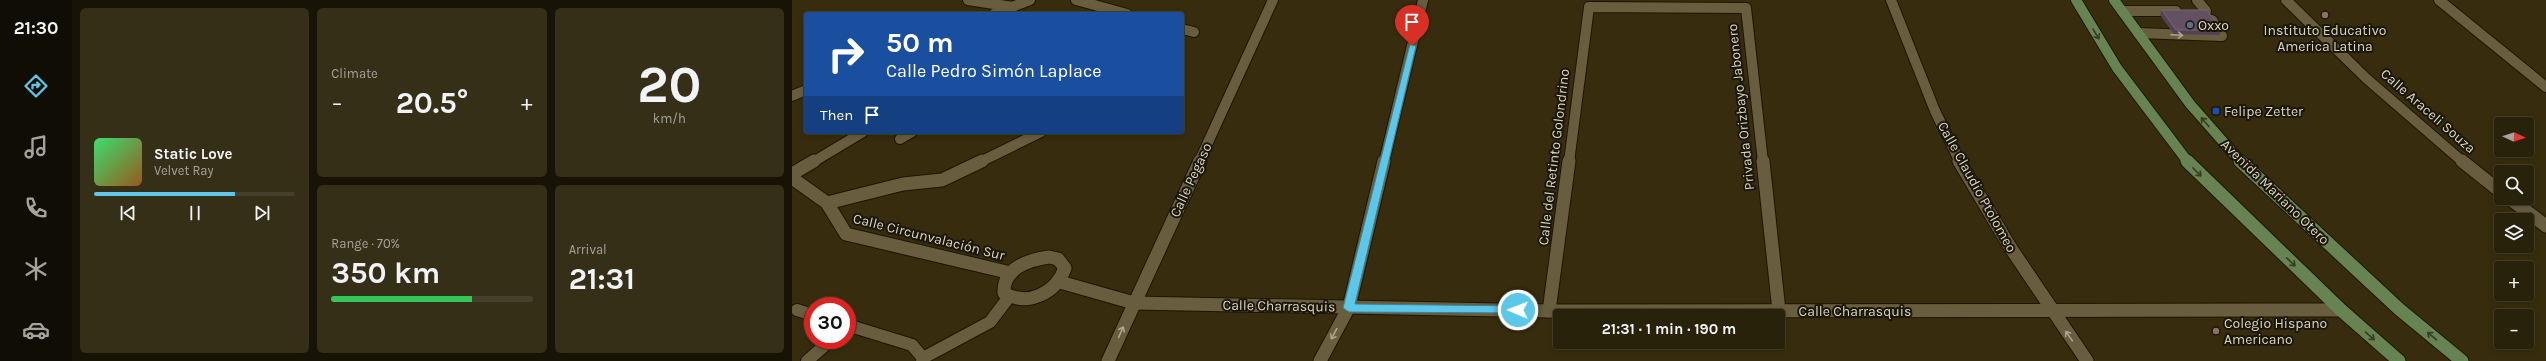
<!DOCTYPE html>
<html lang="en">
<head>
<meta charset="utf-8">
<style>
	body { margin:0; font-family:Karla,sans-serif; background:#352f18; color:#f1f3f6; height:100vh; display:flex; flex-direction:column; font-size:15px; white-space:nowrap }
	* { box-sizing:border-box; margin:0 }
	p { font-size:13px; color:#a5a49c }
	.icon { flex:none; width:22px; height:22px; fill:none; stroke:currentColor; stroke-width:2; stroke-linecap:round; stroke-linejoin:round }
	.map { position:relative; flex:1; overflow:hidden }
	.sheet { display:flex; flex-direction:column; gap:8px; padding:8px; background:#171306; width:720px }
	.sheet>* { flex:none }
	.banner { position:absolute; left:12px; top:12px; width:380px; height:122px; border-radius:4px; box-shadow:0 2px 6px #0003,0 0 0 1px #453f2b; background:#1a4fa0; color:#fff; overflow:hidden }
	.needle { width:26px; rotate:94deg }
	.controls { position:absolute; left:1702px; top:117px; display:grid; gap:8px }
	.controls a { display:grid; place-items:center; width:40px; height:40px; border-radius:4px; background:#29220a; box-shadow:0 2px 6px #0003,0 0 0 1px #453f2b; font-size:20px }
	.speed { position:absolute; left:12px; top:297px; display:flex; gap:8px; font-size:20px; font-weight:700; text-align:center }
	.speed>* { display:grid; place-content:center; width:52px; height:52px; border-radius:50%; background:#29220a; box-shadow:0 2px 6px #0003,0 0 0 1px #453f2b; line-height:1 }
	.speed .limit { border:6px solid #d22; background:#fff; color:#111 }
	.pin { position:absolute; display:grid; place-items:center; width:34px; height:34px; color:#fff; margin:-41px -17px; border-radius:50% 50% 50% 0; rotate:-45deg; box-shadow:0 0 4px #0007 }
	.pin .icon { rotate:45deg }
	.me { position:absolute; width:44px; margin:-22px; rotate:271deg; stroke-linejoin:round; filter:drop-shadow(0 0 3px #0008) }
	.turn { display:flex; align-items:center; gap:14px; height:84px; padding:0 16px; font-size:18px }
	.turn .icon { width:52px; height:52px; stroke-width:2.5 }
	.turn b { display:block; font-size:28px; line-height:34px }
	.then { display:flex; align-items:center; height:38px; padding:0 16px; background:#0003; gap:8px; font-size:15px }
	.big { font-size:30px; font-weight:700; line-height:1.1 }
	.sheet .widget { flex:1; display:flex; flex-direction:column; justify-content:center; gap:6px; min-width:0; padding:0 14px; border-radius:6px; background:#352f18 }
	.sheet .dial { align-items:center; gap:0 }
	.dial b { font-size:52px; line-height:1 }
	.song { display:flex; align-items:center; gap:12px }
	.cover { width:48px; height:48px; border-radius:6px; background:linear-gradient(135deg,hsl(140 70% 55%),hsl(30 70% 35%)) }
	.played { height:4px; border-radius:2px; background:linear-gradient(90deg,#5cc7e8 70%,#453f2b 70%) }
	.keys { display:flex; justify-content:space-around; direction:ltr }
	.heat { display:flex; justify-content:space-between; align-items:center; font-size:22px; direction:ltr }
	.charge { height:6px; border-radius:3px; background:linear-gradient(90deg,#34c759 70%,#453f2b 0) }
	.sheet .tiles { flex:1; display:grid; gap:8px; grid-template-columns:repeat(3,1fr) }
	.widget:first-child { grid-row:span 2 }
	.trip { position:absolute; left:761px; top:309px; width:232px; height:40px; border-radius:4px; background:#29220a; box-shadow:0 2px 6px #0003,0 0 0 1px #453f2b; font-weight:700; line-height:40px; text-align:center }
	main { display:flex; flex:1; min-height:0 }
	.dock { display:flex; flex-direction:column; width:72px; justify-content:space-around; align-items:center; background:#100e04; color:#a5a49c }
	.dock .icon { width:28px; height:28px }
	.dock .selected { color:#5cc7e8 }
	.dock b { font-size:18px; color:#f1f3f6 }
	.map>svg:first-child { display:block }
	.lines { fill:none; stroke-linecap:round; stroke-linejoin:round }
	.lane-far1-casing { stroke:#1e1500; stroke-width:12 }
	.lane-casing { stroke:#1e1500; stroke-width:14 }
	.street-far1-casing { stroke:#1e1500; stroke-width:12 }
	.street-casing { stroke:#1e1500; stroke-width:15 }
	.primary-far1-casing { stroke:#1e1500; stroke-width:12 }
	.primary-casing { stroke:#1e1500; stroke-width:15 }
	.lane-far1 { stroke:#685d3e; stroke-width:10 }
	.lane { stroke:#685d3e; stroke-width:12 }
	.street-far1 { stroke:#685d3e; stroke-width:10 }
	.street { stroke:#685d3e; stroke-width:13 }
	.primary-far1 { stroke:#668351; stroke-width:10 }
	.primary { stroke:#668351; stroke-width:13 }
	.wall { fill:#544156 }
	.building { fill:#635162; stroke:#766671 }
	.oneway { stroke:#353c22 }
	.oneway2 { stroke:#ada68e }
	.route { fill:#5cc7e8; stroke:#3c8197 }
	.education-dot { fill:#8d6e63; stroke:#1a1609; stroke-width:1.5 }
	.service-dot { fill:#5c6f8a; stroke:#1a1609; stroke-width:1.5 }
	.transit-dot { fill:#1a4fb4; stroke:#1a1609; stroke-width:1.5 }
	.labels { text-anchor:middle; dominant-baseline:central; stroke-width:4; stroke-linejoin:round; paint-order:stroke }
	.poi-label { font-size:14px; fill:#dbd6c4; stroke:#1a1609; text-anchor:start }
	.street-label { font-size:14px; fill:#dbd6c4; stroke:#1a1609 }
</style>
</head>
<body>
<main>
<nav class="dock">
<b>21:30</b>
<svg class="icon selected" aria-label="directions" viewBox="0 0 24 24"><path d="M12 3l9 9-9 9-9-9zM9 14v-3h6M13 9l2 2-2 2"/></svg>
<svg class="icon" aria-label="music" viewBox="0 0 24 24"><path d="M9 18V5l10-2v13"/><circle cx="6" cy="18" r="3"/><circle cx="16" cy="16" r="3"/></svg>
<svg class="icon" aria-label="phone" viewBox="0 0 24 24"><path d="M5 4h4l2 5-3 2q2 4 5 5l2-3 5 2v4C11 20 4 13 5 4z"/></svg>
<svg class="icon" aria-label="climate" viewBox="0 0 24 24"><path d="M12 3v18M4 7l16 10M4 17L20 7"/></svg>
<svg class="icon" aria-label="car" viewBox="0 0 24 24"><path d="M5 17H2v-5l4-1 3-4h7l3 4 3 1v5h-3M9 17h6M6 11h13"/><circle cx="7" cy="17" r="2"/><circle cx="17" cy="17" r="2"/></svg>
</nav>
<section class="sheet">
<div class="tiles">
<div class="widget">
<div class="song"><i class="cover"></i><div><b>Static Love</b><p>Velvet Ray</p></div></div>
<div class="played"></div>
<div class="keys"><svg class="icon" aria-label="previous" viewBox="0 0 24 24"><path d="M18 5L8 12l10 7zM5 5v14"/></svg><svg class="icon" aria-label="pause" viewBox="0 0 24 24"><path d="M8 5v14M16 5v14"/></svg><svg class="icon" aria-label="next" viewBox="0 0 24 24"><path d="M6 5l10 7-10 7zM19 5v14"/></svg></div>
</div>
<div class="widget"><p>Climate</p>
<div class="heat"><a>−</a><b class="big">20.5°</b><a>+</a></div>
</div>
<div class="widget dial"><b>20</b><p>km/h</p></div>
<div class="widget"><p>Range · 70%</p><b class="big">350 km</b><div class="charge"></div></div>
<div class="widget"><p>Arrival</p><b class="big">21:31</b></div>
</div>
</section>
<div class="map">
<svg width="1754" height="361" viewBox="0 0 1754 361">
	<rect width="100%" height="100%" fill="#372d0e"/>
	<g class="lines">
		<g class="lane-far1-casing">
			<g id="lane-far1">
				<path d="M1405 0 1414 11"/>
				<path d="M1330 11H1384"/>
				<path d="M1346 33 1430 36 1420 20"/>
			</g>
		</g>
		<g class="lane-casing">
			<g id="lane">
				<path d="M5 310 21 315"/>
				<path d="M55 325 120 345 131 358 130 361"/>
				<path d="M131 358 198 322 217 297"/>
				<path d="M15 361 39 340"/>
			</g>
		</g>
		<g class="street-far1-casing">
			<g id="street-far1">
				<path d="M176 0 221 7"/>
				<path d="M284 0 335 14"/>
				<path d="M1099 0 1143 111 1168 162"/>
				<path d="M1494 0 1575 79 1671 162"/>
				<path d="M1647 0 1754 87"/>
				<path d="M202 14 238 0"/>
				<path d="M390 29 402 32"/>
				<path d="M0 96 14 90"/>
				<path d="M108 139 120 132"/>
				<path d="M21 162 71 132"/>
				<path d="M188 162 249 132"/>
				<path d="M407 162 481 0"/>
				<path d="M592 162 631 0"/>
				<path d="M777 162 797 7 954 8 971 162"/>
			</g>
		</g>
		<g class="street-casing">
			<g id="street">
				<path d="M971 161 987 311"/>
				<path d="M1167 161 1218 247 1295 361"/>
				<path d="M1670 161 1709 192"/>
				<path d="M0 174 22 161"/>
				<path d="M0 178 35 203 54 234 219 273"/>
				<path d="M1717 198 1754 226"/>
				<path d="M35 203 111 184 150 180 190 161"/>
				<path d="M257 257 266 259 273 268C264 293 236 307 212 293 211 268 236 260 257 257Z"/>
				<path d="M268 282 342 303 757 311 1549 310"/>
				<path d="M757 311 777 161"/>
				<path d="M316 361 408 161"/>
				<path d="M528 361 557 307 592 161"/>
			</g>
		</g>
		<g class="primary-far1-casing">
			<g id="primary-far1">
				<path d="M1284 0 1325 68 1396 162"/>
				<path d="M1322 0 1398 104 1449 162"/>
			</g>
		</g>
		<g class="primary-casing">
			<g id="primary">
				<path d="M1395 161 1549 310 1607 361"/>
				<path d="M1448 161 1607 309 1670 361"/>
			</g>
		</g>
		<use href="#lane-far1" class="lane-far1"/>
		<use href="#lane" class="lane"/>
		<use href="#street-far1" class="street-far1"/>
		<use href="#street" class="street"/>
		<use href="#primary-far1" class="primary-far1"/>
		<use href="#primary" class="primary"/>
	</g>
	<path class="wall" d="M1370 10 1430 30 1427 35 1382 34 1368 15Z"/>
	<path class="building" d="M1370 10H1415L1430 30H1384Z"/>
	<defs><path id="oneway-shaft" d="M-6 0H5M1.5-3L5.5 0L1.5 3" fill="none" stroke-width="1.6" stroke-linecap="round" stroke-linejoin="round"/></defs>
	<g class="oneway">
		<use href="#oneway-shaft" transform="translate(1304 34) rotate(59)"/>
		<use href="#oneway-shaft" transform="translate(1413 122) rotate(-132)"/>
		<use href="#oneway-shaft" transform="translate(1405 172) rotate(45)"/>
		<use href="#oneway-shaft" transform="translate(1499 262) rotate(44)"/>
		<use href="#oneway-shaft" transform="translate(1578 336) rotate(41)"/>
		<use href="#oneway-shaft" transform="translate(1640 336) rotate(-140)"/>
	</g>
	<g class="oneway2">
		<use href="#oneway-shaft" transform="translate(1385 35) rotate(3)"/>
		<use href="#oneway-shaft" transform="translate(329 332) rotate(-66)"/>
		<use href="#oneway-shaft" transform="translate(542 334) rotate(118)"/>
		<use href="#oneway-shaft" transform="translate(1277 336) rotate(-125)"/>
	</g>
	<path class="route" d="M618 44 624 46 563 304 726 306 731 310 730 313 557 312 551 308Z"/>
	<g class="education-dot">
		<circle cx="1533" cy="15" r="4"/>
		<circle cx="1424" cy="331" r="4"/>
	</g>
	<circle class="service-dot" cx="1398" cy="25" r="4"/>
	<rect class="transit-dot" x="1420" y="107" width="8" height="8" rx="2"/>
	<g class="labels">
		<g class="poi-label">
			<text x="1406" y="25">Oxxo</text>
			<text x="1533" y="30" text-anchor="middle">Instituto Educativo<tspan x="1533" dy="16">America Latina</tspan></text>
			<text x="1432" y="111">Felipe Zetter</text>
			<text x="1432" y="323">Colegio Hispano<tspan x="1432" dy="16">Americano</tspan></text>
		</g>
		<g class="street-label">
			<text transform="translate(949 107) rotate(-96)">Privada Orizbayo Jabonero</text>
			<text transform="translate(1636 111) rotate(41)">Calle Araceli Souza</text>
			<text transform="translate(762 157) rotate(-83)">Calle del Retinto Golondrino</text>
			<text transform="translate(399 180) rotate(-65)">Calle Pegaso</text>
			<text transform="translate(1185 187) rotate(61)">Calle Claudio Ptolomeo</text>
			<text transform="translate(1483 192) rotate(44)">Avenida Mariano Otero</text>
			<text transform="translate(137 237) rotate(14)">Calle Circunvalación Sur</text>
			<text transform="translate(487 306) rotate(1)">Calle Charrasquis</text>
			<text x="1063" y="311">Calle Charrasquis</text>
		</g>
	</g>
</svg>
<div class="controls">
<a><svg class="needle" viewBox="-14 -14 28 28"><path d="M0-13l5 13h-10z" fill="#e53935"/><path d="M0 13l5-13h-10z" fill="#a5a49c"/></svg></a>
<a><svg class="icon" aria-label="search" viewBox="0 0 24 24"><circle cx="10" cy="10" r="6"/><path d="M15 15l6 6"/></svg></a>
<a><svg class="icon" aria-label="layers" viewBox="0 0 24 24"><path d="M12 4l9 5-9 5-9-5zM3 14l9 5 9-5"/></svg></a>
<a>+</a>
<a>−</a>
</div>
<div class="speed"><div class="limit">30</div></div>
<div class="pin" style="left:620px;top:46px;background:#d93025"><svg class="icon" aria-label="arrive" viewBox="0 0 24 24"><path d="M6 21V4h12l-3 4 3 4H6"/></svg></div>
<svg class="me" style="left:726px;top:310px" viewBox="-20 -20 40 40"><circle r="17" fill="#5cc7e8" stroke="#fff" stroke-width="3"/><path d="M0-11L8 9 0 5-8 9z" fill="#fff"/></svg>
<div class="trip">21:31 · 1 min · 190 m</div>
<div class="banner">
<div class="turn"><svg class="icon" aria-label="right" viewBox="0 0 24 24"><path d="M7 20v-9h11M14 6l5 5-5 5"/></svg><div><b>50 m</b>Calle Pedro Simón Laplace</div></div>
<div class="then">Then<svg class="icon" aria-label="arrive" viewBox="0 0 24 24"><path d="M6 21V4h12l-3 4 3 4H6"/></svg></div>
</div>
</div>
</main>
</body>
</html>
